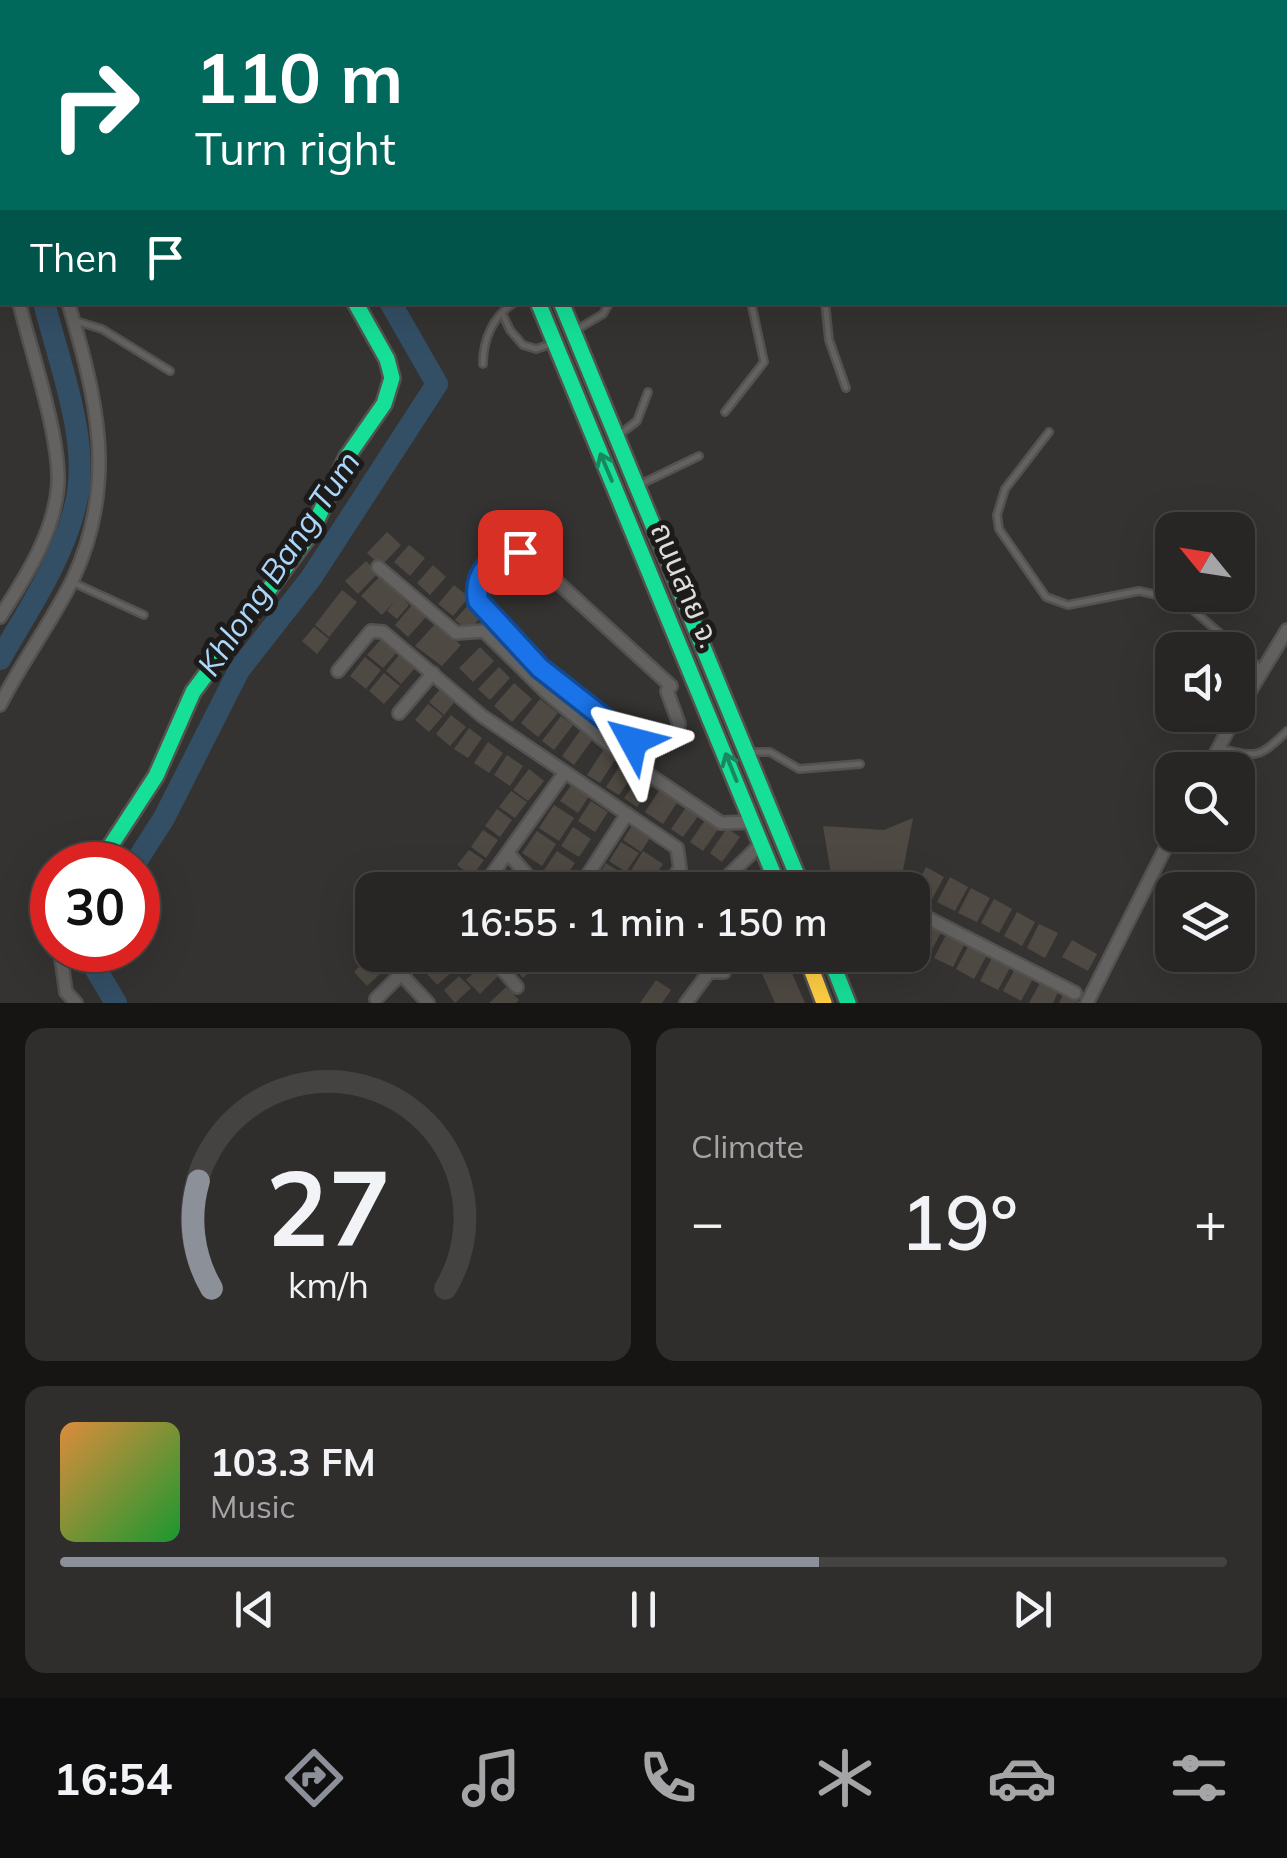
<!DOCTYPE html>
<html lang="en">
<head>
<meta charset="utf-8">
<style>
	body { margin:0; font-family:Mulish,"Noto Sans Thai",sans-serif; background:#302e2d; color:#f1f3f6; height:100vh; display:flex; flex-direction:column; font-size:38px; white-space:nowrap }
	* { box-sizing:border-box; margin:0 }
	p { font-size:32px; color:#a5a5a7 }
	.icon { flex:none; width:55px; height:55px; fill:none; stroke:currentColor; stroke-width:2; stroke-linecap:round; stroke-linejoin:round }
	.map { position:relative; height:1003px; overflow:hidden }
	.sheet { display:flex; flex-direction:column; gap:25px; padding:25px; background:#161514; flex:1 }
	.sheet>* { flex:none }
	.guide { position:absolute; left:0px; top:0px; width:1288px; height:305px; box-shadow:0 10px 40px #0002,0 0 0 2px #444342; background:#00695c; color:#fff; overflow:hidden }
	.needle { width:65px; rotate:300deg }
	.tools { position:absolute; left:1155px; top:512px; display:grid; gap:20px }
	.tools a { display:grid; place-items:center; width:100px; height:100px; border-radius:20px; background:#282625; box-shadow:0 10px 40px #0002,0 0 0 2px #444342; font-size:50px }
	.speed { position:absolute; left:30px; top:842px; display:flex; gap:20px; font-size:50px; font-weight:700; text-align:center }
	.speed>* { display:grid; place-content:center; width:130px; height:130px; border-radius:50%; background:#282625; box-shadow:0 10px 40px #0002,0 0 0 2px #444342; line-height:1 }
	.speed .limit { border:15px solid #d22; background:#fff; color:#111 }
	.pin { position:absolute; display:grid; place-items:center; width:85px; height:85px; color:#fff; margin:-42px; border-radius:20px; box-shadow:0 5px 15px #0006 }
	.me { position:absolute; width:110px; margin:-55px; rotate:308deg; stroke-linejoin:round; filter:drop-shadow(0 0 8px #0008) }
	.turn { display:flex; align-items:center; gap:35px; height:210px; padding:0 30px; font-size:45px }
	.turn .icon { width:130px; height:130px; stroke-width:2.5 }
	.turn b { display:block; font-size:70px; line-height:85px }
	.then { display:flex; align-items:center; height:95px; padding:0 30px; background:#0003; gap:20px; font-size:38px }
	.big { font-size:75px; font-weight:600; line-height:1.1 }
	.sheet .card { flex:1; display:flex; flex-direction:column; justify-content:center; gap:15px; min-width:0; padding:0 35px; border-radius:20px; background:#302e2d }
	.sheet .dial { align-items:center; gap:0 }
	.dial svg { height:260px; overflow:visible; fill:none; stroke:#444342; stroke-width:7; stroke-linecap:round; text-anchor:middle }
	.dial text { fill:#f1f3f6; stroke:none }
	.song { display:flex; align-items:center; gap:30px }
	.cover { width:120px; height:120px; border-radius:15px; background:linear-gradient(135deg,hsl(30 70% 55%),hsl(130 70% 35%)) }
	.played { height:10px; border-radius:5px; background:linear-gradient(90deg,#8c9099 65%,#444342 65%) }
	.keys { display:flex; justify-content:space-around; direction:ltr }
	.heat { display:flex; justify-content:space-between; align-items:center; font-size:55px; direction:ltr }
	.sheet .tiles { flex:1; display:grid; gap:25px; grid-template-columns:1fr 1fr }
	.card:last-child { grid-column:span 2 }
	.trip { position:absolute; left:355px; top:872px; width:575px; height:100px; border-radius:20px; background:#282625; box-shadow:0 10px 40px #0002,0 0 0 2px #444342; font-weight:600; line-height:100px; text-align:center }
	.tabs { display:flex; height:160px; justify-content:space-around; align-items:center; background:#100f0f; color:#a5a5a7 }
	.tabs .icon { width:70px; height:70px }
	.tabs .current { color:#8c9099 }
	.tabs b { font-size:45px; color:#f1f3f6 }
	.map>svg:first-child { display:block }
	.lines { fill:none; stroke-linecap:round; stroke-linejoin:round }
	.river { stroke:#334f66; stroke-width:22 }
	.building { fill:#4e4942 }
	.lane-casing { stroke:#535250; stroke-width:10 }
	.street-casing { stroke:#535250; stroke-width:16 }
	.fast-casing { stroke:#535250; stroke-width:20 }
	.slow-casing { stroke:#535250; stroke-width:20 }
	.jam-casing { stroke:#535250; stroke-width:20 }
	.lane { stroke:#636261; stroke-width:5 }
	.street { stroke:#636261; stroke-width:11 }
	.fast { stroke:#16e098; stroke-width:15 }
	.slow { stroke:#ffcf43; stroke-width:15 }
	.jam { stroke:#f24e42; stroke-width:15 }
	.oneway { stroke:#19875f }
	.route-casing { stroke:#114b97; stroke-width:25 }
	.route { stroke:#1a73e8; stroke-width:18 }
	.labels { text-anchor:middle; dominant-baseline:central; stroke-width:10; stroke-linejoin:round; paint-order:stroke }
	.street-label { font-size:30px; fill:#dedcda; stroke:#1c1b1a }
	.water-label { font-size:32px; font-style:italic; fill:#abd7fb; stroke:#1c1b1a }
</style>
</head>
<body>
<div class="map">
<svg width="1287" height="1003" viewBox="0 0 1287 1003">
	<rect width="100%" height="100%" fill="#353331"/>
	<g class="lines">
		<g class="river">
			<path d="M0 659C28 610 61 562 75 507 92 444 59 364 44 302"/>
			<path d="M134 865 164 818 239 670 311 578 437 384 390 302"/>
			<path d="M91 950 89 958 116 1003"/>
		</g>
	</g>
	<g class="building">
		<path d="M387 532 401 545 381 566 367 553Z"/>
		<path d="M409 545 425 558 410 576 394 562Z"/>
		<path d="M366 561 378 573 358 594 345 581Z"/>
		<path d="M433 565 446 577 430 595 417 583Z"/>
		<path d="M381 575 409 605 397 619 387 611 395 601 382 615 361 596Z"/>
		<path d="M454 585 469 597 453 616 438 604Z"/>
		<path d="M342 590 357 602 329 637 315 625Z"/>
		<path d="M469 604 482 615 469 631 455 620Z"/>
		<path d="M412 605 426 617 408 637 395 625Z"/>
		<path d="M435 624 461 645 442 666 415 646Z"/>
		<path d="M314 627 329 639 317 654 302 641Z"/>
		<path d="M382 638 397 652 383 668 367 655Z"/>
		<path d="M480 647 494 661 473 682 459 668Z"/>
		<path d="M400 654 416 667 401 684 386 671Z"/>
		<path d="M365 657 381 670 366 689 350 676Z"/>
		<path d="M499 667 510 678 490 700 478 689Z"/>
		<path d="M384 673 400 686 384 704 369 691Z"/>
		<path d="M514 683 532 699 512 722 494 706Z"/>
		<path d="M442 687 456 700 444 715 429 702Z"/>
		<path d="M540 699 558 713 538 737 521 723Z"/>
		<path d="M428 704 443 716 429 732 415 720Z"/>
		<path d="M451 715 466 727 450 746 436 734Z"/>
		<path d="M561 716 573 725 554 750 542 741Z"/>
		<path d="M469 728 482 738 468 758 454 749Z"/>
		<path d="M580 731 592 740 574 765 562 756Z"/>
		<path d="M488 742 503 753 489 773 474 763Z"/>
		<path d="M604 749 617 757 600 783 587 775Z"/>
		<path d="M507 755 523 766 510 786 494 775Z"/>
		<path d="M623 761 636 770 619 795 606 787Z"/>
		<path d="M529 769 544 781 528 801 513 790Z"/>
		<path d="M642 773 655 782 637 807 624 798Z"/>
		<path d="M572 784 589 796 578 813 560 801Z"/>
		<path d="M662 786 680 798 663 824 645 812Z"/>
		<path d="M511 791 527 802 515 818 499 807Z"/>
		<path d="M591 801 608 812 595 832 578 821Z"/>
		<path d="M689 803 701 812 683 837 671 829Z"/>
		<path d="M554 805 574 818 559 841 539 828Z"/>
		<path d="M497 809 512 820 500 837 485 826Z"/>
		<path d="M708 816 721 825 703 851 690 842Z"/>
		<path d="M913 818 900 886 840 890 838 881 832 880 823 826 884 830Z"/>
		<path d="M633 824 651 836 641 852 623 840Z"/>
		<path d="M573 827 591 839 579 857 561 846Z"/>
		<path d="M727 828 740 837 722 862 710 853Z"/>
		<path d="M483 830 498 840 486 858 471 847Z"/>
		<path d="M537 831 556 844 542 866 522 853Z"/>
		<path d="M621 842 639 853 626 872 609 861Z"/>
		<path d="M469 850 484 860 472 876 457 865Z"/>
		<path d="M557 851 575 863 562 882 544 870Z"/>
		<path d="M643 851 663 864 648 887 629 874Z"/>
		<path d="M606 863 623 874 613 890 594 882Z"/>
		<path d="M926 867 944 877 931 901 913 892Z"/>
		<path d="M456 869 470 880 463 890 445 884Z"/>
		<path d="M742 872 751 890H723L720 883Z"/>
		<path d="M950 877 968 887 955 911 937 902Z"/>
		<path d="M511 880 521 890H500Z"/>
		<path d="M971 888 990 898 977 922 958 913Z"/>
		<path d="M994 899 1012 909 999 933 981 923Z"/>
		<path d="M1017 912 1035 922 1022 946 1004 936Z"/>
		<path d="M924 922 942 931 929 955 912 947Z"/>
		<path d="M1039 924 1058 933 1045 958 1027 948Z"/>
		<path d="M947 933 965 943 953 967 934 958Z"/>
		<path d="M1072 940 1097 954 1088 971 1062 957Z"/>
		<path d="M969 945 987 955 974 979 956 969Z"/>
		<path d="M369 955H400L385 970Z"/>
		<path d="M452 955H476L459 971 448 959Z"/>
		<path d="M518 955H548L523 978 510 963Z"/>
		<path d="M767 955H784L805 1003H775L756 960Z"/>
		<path d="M993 956 1011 966 998 990 980 981Z"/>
		<path d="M368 958 382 972 367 986 354 972Z"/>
		<path d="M442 958 453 971 437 985 426 973Z"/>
		<path d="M485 962 498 976 480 994 466 980Z"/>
		<path d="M1016 967 1034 977 1021 1001 1003 991Z"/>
		<path d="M459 976 471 988 455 1003 444 990Z"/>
		<path d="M656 980 671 990 662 1003H640Z"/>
		<path d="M1041 981 1059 990 1053 1003H1029Z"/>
		<path d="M506 987 519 1000 516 1003H489Z"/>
		<path d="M1064 993 1083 1003H1059Z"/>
	</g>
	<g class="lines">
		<g class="lane-casing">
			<g id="lane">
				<path d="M344 2 345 0"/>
				<path d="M825 302 829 340 846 388"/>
				<path d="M502 313 510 330 523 345 536 349 551 344"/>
				<path d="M76 321 102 329 170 371"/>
				<path d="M576 330 603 314 610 302"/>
				<path d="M483 364C483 339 493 316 515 302"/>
				<path d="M725 412 764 362 751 302"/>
				<path d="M1049 432 1005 489 997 515 999 529 1046 597 1068 605 1139 591 1171 598 1193 610 1260 668"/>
				<path d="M619 435 637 421 648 392"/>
				<path d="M639 485 699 456"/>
				<path d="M74 583 144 615"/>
				<path d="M1220 748C1257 758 1259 758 1287 731"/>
				<path d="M749 752H770L799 769 860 764"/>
			</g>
		</g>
		<g class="street-casing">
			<g id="street">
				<path d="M1041 0 1042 2"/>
				<path d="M0 41H2"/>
				<path d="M0 121 2 118"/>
				<path d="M1285 177H1287"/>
				<path d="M0 225 2 235"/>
				<path d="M511 552 531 558 671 686 667 691 679 724 677 731 641 744 633 741 540 668 478 601 486 565Z"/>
				<path d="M378 567 456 633 484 631 546 692 630 762 721 823 753 822"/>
				<path d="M0 617C25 578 55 532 58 484 60 435 31 352 19 302"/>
				<path d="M338 671 371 631 383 632 482 716 677 848 680 868 665 890"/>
				<path d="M0 705C22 661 52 622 73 579 118 483 97 398 68 302"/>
				<path d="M1238 711 1287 630"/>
				<path d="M399 713 433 673"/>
				<path d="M1207 770 1236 715"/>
				<path d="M508 853 540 890"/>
				<path d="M696 886 725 879 762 843"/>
				<path d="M481 890 563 775"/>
				<path d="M578 890 627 814"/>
				<path d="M912 910 1075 993"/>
				<path d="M60 950 66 992 76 1003"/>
				<path d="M422 955 401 974 428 1003"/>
				<path d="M490 955 517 987"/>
				<path d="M751 960 762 955"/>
				<path d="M615 965 622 955"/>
				<path d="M709 972H724L727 961 722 955"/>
				<path d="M376 999 401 974"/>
				<path d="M686 1003 709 972 705 963 710 955"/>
				<path d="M1087 1003 1172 835"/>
			</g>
		</g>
		<g class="fast-casing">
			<g id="fast">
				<path d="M538 302 780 890"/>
				<path d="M561 302 803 890"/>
				<path d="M98 865 156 776 193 692 310 534 347 457 384 404 392 378 387 359 355 302"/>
				<path d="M829 955 848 1003"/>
			</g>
		</g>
		<g class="slow-casing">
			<g id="slow">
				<path d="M316 0 320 2"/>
				<path d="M806 955 824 1003"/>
			</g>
		</g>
		<g class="jam-casing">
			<path id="jam" d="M283 0 286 2"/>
		</g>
		<use href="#lane" class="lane"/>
		<use href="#street" class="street"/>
		<use href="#fast" class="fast"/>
		<use href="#slow" class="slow"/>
		<use href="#jam" class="jam"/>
	</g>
	<defs><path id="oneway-shaft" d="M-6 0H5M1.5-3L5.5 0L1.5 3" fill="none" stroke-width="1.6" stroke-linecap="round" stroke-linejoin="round" transform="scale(2.5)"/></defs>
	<g class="oneway">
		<use href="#oneway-shaft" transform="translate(606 467) rotate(-113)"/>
		<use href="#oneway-shaft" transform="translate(731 767) rotate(-112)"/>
	</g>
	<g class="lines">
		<g class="route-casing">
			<path id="route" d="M520 552C493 552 473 573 478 601L540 668 633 741"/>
		</g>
		<use href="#route" class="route"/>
	</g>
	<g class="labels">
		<g class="street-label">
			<text transform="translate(686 585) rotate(67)">ถนนสาย จ.</text>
		</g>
		<g class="water-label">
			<text transform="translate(278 563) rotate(-56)">Khlong Bang Tum</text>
		</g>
	</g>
</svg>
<div class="tools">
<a><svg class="needle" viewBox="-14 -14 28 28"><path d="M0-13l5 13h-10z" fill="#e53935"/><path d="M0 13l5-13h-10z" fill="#a5a5a7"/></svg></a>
<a><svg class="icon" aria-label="sound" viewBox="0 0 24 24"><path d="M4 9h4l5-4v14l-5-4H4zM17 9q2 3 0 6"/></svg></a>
<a><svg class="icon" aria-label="search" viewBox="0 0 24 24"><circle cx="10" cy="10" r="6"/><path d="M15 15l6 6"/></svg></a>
<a><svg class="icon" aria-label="layers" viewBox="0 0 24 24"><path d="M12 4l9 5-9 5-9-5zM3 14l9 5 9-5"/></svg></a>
</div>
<div class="speed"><div class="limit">30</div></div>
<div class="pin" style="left:520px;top:552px;background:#d93025"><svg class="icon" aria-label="arrive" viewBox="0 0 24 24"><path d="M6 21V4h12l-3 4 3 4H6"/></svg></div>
<svg class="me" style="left:633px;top:741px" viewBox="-20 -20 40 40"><path d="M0-17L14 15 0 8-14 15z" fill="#1a73e8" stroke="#fff" stroke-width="4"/></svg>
<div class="trip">16:55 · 1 min · 150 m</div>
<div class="guide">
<div class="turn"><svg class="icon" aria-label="right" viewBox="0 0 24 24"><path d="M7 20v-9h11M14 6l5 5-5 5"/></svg><div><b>110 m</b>Turn right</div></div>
<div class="then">Then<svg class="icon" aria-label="arrive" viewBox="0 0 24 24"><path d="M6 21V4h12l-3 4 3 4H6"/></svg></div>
</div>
</div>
<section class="sheet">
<div class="tiles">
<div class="card dial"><svg viewBox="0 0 100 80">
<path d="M14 69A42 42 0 1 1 86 69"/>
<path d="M14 69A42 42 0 0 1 10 36" stroke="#8c9099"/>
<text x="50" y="56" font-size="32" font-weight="700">27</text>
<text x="50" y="72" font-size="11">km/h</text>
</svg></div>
<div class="card"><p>Climate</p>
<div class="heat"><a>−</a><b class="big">19°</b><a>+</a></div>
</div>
<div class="card">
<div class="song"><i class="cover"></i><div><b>103.3 FM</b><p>Music</p></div></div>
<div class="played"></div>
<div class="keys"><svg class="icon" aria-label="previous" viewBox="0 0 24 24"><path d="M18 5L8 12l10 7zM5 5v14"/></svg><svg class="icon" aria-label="pause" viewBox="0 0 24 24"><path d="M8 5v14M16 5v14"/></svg><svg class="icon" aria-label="next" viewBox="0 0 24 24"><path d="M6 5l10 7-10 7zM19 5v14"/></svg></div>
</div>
</div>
</section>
<nav class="tabs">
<b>16:54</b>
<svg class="icon current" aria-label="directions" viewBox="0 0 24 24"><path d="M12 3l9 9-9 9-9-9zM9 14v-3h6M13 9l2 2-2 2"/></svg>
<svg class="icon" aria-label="music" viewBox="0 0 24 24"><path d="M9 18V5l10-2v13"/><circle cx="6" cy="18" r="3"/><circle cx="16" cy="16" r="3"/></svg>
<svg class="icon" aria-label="phone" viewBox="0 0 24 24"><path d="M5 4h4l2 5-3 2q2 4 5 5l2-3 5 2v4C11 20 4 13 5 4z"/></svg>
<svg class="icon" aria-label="climate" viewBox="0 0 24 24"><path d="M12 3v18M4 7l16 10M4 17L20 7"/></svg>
<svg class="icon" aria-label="car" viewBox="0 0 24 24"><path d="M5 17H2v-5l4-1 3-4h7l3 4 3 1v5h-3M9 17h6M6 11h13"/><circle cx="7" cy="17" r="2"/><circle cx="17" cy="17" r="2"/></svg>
<svg class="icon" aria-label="filters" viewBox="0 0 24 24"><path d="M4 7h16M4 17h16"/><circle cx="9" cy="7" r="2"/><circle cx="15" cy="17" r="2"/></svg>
</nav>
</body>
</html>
